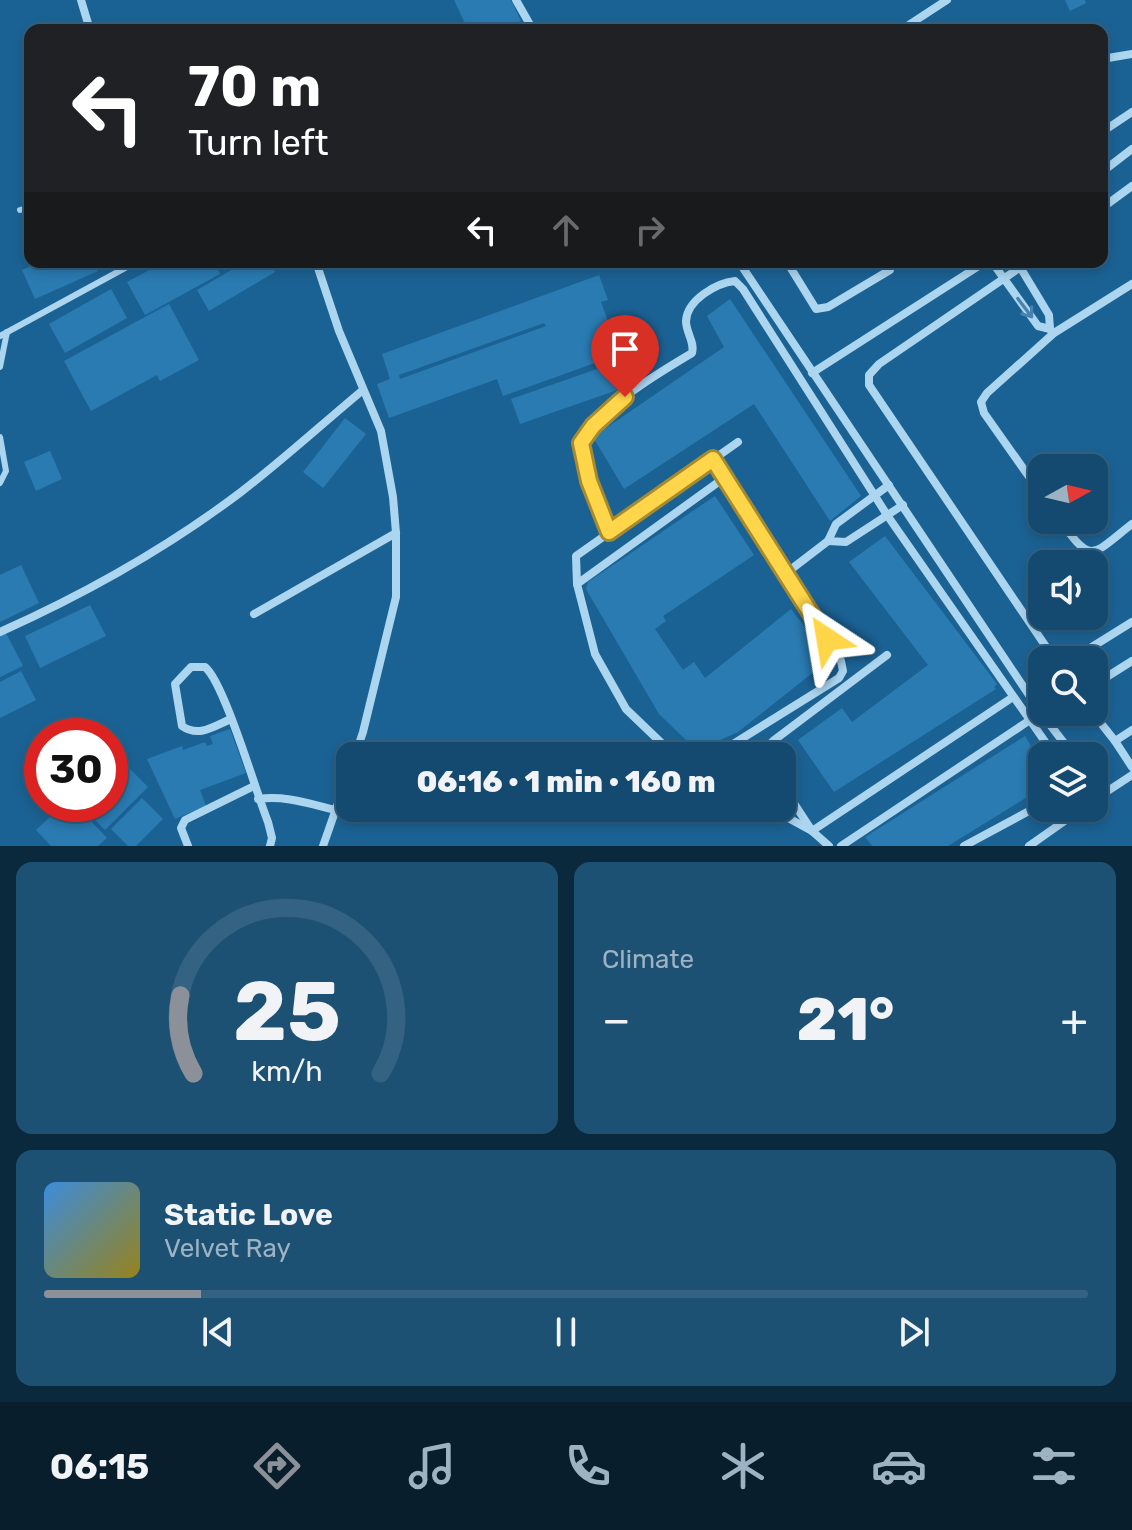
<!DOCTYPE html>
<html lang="en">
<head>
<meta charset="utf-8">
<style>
	body { margin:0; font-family:Rubik,sans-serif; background:#1d5174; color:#f1f3f6; height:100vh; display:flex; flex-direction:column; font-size:30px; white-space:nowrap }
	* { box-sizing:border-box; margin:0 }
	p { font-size:26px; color:#9db3c3 }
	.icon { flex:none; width:44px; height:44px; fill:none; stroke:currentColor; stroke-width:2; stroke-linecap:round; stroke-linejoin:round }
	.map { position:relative; height:846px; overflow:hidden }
	.panel { display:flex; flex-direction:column; gap:16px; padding:16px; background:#0b293d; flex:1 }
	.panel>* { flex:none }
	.top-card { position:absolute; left:24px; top:24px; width:1084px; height:244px; border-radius:16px; box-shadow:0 4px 12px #0003,0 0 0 2px #336282; background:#202124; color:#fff; overflow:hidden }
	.needle { width:52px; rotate:82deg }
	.tools { position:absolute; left:1028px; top:454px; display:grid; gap:16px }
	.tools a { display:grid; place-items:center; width:80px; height:80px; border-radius:16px; background:#144a6f; box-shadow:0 4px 12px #0003,0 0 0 2px #336282; font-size:40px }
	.speed { position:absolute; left:24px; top:718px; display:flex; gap:16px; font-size:40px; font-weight:700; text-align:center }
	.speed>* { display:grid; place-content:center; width:104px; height:104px; border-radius:50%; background:#144a6f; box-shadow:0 4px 12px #0003,0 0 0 2px #336282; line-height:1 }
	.speed .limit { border:12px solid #d22; background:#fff; color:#111 }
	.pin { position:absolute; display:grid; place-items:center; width:68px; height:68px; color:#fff; margin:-82px -34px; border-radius:50% 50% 50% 0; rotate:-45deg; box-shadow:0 0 8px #0007 }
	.pin .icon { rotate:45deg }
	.me { position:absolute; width:88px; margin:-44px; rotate:327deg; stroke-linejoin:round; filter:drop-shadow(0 0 6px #0008) }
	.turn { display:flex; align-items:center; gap:28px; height:168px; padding:0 32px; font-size:36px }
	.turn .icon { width:104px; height:104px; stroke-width:2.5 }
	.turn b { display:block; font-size:56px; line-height:68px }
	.lanes { display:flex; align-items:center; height:76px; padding:0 32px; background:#0003; justify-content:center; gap:40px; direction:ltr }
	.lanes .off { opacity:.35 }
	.big { font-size:60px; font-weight:800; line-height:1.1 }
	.panel .tile { flex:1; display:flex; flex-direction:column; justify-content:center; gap:12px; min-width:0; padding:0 28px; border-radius:16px; background:#1d5174 }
	.panel .dial { align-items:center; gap:0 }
	.dial svg { height:208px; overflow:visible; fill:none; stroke:#336282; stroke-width:7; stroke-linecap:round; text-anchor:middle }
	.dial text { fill:#f1f3f6; stroke:none }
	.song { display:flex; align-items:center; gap:24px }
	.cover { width:96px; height:96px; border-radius:12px; background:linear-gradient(135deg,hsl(210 70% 55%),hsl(50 70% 35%)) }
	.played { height:8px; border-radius:4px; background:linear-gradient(90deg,#8c9099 15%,#336282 15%) }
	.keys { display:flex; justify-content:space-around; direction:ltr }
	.heat { display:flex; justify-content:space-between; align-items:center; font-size:44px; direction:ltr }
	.panel .tiles { flex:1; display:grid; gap:16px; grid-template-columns:1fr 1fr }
	.tile:last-child { grid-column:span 2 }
	.trip { position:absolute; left:336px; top:742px; width:460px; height:80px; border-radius:16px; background:#144a6f; box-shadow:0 4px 12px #0003,0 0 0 2px #336282; font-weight:800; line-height:80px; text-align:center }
	.menu { display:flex; height:128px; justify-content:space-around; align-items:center; background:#081e2c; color:#9db3c3 }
	.menu .icon { width:56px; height:56px }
	.menu .active { color:#8c9099 }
	.menu b { font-size:36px; color:#f1f3f6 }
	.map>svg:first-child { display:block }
	.building { fill:#2a7bb2; fill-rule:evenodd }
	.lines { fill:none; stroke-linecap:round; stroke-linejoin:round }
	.lane { stroke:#acd5ef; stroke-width:6 }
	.street { stroke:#acd5ef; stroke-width:8 }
	.oneway { stroke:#4684af }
	.route-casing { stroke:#a68a30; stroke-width:20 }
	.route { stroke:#ffd54a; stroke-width:14 }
</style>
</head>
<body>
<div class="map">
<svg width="1132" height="846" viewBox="0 0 1132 846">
	<rect width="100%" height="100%" fill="#1b6294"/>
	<g class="building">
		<path d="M454 0H511L521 21 501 30H468Z"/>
		<path d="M1065 0H1085L1086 3 1070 11Z"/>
		<path d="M39 262H94L98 271 35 299 22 270Z"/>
		<path d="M164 262H213L220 274 145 315 127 282Z"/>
		<path d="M222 262H240L226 270Z"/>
		<path d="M245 262H268L275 272 209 311 197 290Z"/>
		<path d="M599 275 608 300 601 302 620 354 503 396 497 379 389 418 377 384 390 379 382 354ZM544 323 546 326 400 379 399 375Z"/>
		<path d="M111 289 127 318 65 353 49 324Z"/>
		<path d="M730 299 861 496 830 521 754 404 624 489 593 437 724 347 707 316Z"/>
		<path d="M169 304 199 360 160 381 157 375 91 411 64 361Z"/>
		<path d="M617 362 626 387 520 424 511 399Z"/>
		<path d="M345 418 366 434 323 488 303 472Z"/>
		<path d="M50 451 62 479 36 491 24 462Z"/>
		<path d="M715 496 754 555 663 616 666 621 655 629 683 670 694 662 705 678 791 609 830 659 738 732 707 746 686 740 659 714 586 589 588 582Z"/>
		<path d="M885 536 997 684 994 687 996 689 834 792 798 740 842 708 852 722 928 665 849 562Z"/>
		<path d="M21 565 39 603 0 622V575Z"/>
		<path d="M90 605 106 636 40 668 25 636Z"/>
		<path d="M6 633 23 666 0 677V636Z"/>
		<path d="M21 671 36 700 0 718V682Z"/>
		<path d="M230 729 246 773 200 790 206 806 175 819 147 759 182 746 183 750 205 742 207 746 213 744 210 736Z"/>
		<path d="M1025 736 1042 763V788L948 846H872L865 837Z"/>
		<path d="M126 765 148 787 105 830 83 808 87 804H110V781Z"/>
		<path d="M142 798 163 819 136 846H128L111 829Z"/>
		<path d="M64 804H75L107 838 98 846H51L36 830Z"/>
	</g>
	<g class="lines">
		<g class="lane">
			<path d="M20 210 30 207"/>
			<path d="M0 336 136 262"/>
			<path d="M0 367 7 332"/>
			<path d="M0 437 6 471 0 483"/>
		</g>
		<g class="street">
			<path d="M81 0 90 30"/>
			<path d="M516 0 533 30"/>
			<path d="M901 30 947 0"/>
			<path d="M1102 59 1132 54"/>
			<path d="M1102 132 1132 112"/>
			<path d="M1102 172 1132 149"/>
			<path d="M1102 208 1132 186"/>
			<path d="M316 262 339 331 381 431 393 497 396 533V597L363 732 355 756"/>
			<path d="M739 262 1041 713 1074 756"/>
			<path d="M787 262 816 309 828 307 890 270 891 262"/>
			<path d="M992 262 1038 326 1050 329"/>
			<path d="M1017 262 1049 315 1050 329 1053 333"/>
			<path d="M1028 262 879 364 869 375V385L1055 660"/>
			<path d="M812 373 985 262"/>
			<path d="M713 459 785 574"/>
			<path d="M889 485 836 524 828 541 846 542 903 505"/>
			<path d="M1042 495 984 413 981 402 987 393 1054 333 1132 284"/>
			<path d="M1060 520C1092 566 1092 555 1132 524"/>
			<path d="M609 532 589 481 581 443C607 403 652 377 692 353 695 342 686 333 686 321 687 300 716 283 735 281L743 289 887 515 1055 756"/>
			<path d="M577 584 576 556 738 442"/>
			<path d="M254 614 396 533"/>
			<path d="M0 632C85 594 167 548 241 492 283 460 322 424 363 390"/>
			<path d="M1071 660 1132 622"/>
			<path d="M1094 685 1132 661"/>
			<path d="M1092 712 1115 741 1132 730"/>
			<path d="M231 719C214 726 199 738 182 726L175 684 191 667H205C224 682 256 792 268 822L272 838 270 846"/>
			<path d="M1115 741 1132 767"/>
			<path d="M675 756 626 709 595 654 577 584 724 478"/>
			<path d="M714 756 839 678 843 671 841 661 785 574 828 541"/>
			<path d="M768 756V746L773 741 887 655"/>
			<path d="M1094 783 1103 794"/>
			<path d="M782 785 812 831 1013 697"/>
			<path d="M258 799C285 795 310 804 336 810"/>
			<path d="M1094 800 1132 775"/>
			<path d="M770 808 812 831 829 846"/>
			<path d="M188 846 181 828 185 820 254 786"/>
			<path d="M323 846 350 769"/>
			<path d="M841 846 1030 720"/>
			<path d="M964 846 1042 804"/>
			<path d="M1029 846 1083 808"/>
		</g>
	</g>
	<defs><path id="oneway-shaft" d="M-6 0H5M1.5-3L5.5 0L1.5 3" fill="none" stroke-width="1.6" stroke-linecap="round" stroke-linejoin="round" transform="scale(2)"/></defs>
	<use class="oneway" href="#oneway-shaft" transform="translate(1025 308) rotate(53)"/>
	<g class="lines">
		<g class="route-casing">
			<path id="route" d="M625 397 593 426 581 443 589 481 609 532 713 459 827 639"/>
		</g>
		<use href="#route" class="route"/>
	</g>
</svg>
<div class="tools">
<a><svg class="needle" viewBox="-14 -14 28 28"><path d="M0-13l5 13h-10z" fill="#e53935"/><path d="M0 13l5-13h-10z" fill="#9db3c3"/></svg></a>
<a><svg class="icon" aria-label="sound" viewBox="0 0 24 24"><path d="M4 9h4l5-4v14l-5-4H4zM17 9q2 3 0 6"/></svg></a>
<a><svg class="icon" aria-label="search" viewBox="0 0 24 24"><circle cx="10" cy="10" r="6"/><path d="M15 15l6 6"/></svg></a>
<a><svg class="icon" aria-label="layers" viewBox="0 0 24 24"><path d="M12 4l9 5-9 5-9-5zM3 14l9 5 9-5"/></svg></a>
</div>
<div class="speed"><div class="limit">30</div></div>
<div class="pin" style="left:625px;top:397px;background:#d93025"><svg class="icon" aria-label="arrive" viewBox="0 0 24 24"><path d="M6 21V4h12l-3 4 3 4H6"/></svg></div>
<svg class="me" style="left:827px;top:639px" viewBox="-20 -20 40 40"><path d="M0-17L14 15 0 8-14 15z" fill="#ffd54a" stroke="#fff" stroke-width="4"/></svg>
<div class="trip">06:16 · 1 min · 160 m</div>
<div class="top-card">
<div class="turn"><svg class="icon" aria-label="left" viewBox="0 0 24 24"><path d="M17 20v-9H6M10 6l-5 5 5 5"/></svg><div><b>70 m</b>Turn left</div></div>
<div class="lanes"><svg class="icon" aria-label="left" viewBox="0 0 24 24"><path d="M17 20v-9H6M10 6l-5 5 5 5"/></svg><svg class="icon off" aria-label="ahead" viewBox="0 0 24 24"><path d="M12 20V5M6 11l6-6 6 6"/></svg><svg class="icon off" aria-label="right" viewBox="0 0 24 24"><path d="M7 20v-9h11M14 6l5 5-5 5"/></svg></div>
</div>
</div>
<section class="panel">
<div class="tiles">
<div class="tile dial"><svg viewBox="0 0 100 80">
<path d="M14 69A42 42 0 1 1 86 69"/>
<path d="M14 69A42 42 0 0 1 9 39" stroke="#8c9099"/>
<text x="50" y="56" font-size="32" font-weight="700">25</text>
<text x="50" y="72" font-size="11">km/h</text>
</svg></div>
<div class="tile"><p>Climate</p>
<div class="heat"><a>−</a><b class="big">21°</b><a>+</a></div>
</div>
<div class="tile">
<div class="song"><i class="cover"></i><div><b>Static Love</b><p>Velvet Ray</p></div></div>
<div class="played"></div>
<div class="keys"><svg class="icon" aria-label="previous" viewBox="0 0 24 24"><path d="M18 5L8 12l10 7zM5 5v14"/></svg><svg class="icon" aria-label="pause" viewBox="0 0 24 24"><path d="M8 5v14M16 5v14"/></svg><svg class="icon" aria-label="next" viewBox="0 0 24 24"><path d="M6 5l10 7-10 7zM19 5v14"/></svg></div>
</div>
</div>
</section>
<nav class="menu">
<b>06:15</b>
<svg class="icon active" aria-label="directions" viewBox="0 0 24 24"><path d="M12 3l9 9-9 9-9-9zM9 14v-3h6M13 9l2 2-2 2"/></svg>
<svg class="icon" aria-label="music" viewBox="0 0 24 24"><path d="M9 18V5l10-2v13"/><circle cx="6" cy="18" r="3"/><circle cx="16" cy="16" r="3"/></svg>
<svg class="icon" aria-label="phone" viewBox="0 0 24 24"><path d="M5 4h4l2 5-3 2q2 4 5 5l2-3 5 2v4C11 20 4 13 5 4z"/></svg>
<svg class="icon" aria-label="climate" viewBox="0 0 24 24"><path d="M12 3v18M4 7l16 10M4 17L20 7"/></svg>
<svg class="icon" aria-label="car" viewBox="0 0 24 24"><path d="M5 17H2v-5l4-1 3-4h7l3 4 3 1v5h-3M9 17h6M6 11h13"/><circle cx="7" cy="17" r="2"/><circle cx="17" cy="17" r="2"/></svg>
<svg class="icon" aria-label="filters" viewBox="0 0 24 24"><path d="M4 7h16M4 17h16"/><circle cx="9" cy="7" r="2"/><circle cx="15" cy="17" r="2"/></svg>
</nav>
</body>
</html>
